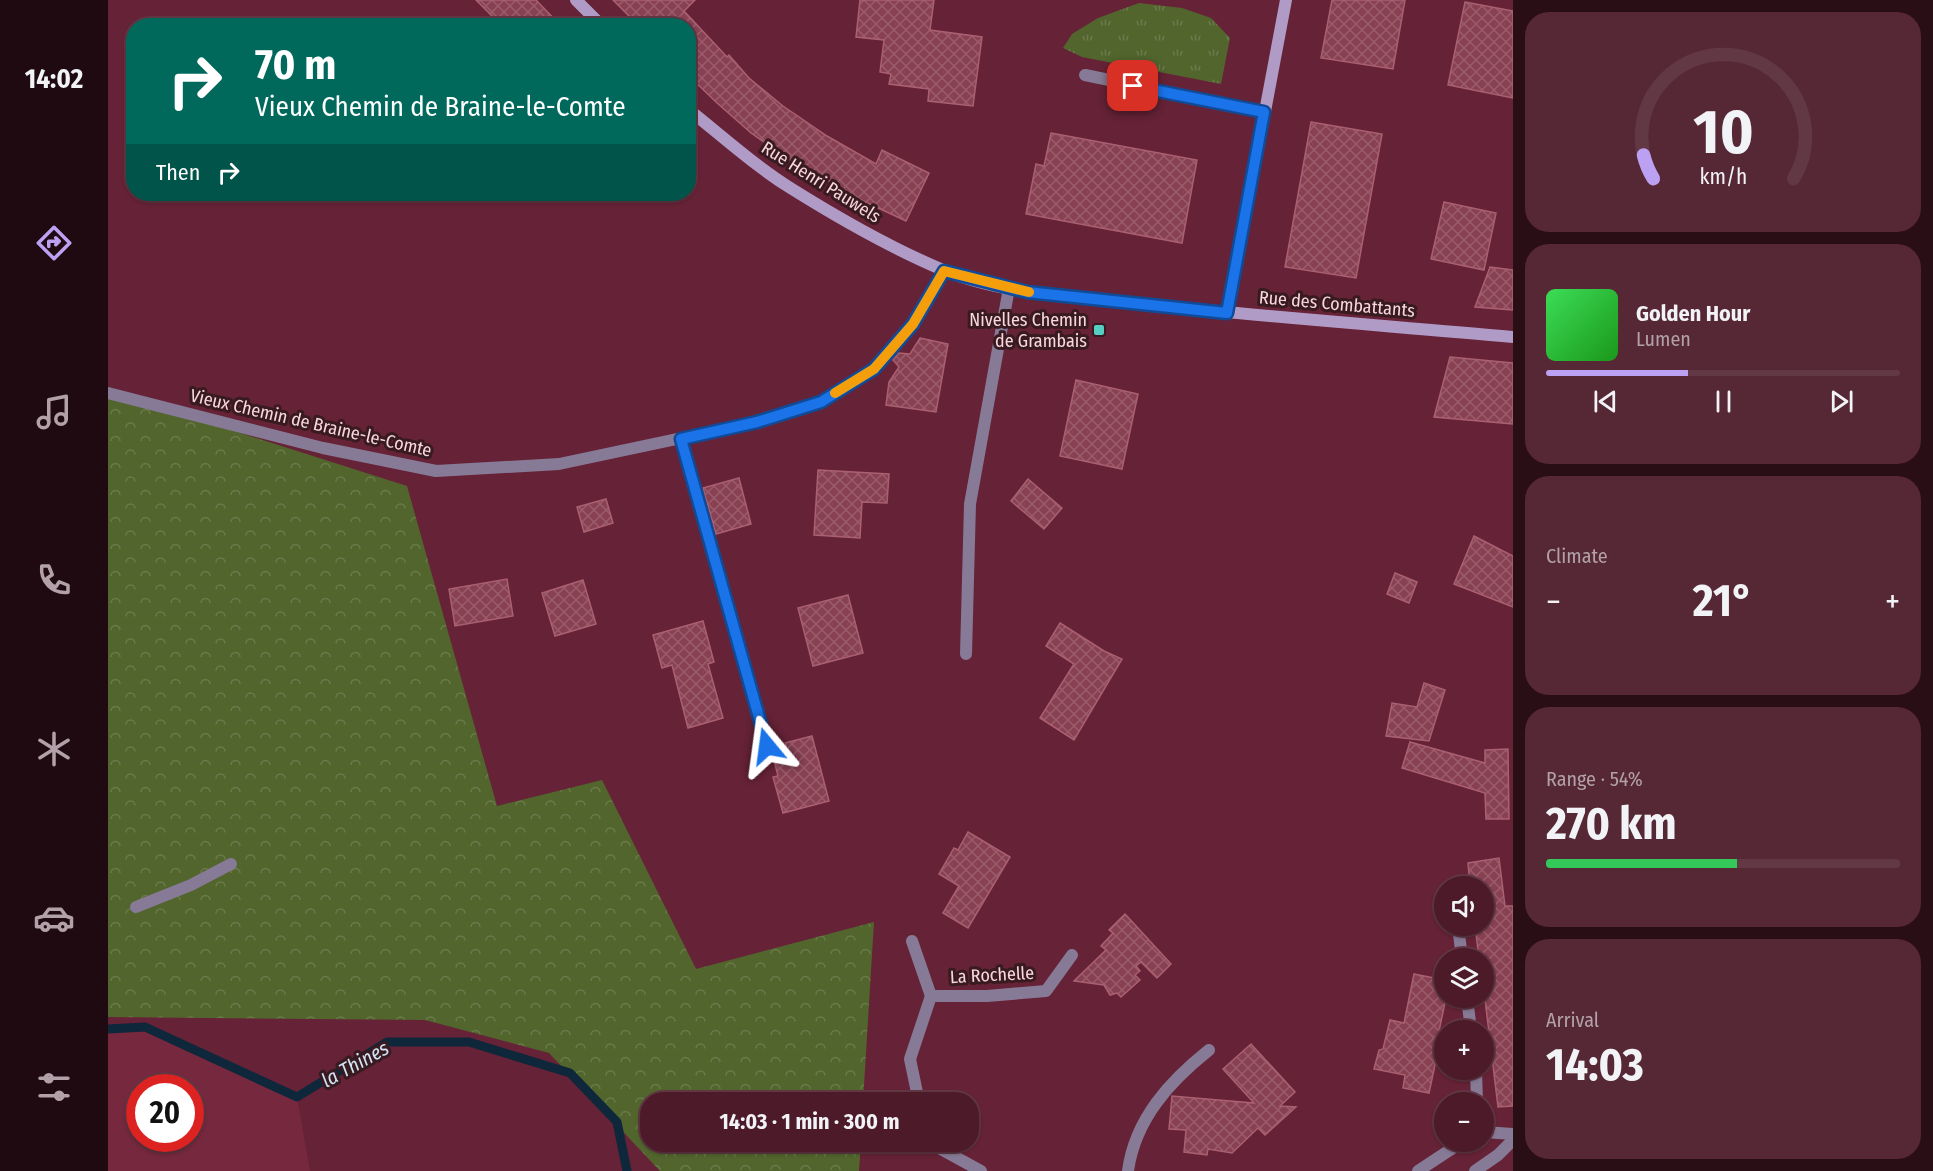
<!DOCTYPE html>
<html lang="en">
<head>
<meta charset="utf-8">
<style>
	body { margin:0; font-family:"Fira Sans Condensed",sans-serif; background:#562734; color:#f1f3f6; height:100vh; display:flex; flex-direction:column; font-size:22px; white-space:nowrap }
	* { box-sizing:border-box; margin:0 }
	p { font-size:20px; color:#b2a1a8 }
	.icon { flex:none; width:33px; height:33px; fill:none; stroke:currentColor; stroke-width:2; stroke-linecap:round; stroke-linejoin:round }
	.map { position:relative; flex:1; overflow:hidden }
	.side { display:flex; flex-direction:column; gap:12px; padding:12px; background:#2a0e16; width:420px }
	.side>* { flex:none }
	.hud { position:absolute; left:18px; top:18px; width:570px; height:183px; border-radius:24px; box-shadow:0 2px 4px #0004,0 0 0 2px #633845; background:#00695c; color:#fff; overflow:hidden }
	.fabs { position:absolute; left:1326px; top:876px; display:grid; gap:12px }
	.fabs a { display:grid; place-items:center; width:60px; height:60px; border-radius:50%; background:#4c1a28; box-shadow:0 2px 4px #0004,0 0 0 2px #633845; font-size:30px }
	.speed { position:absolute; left:18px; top:1074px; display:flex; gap:12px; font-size:30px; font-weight:700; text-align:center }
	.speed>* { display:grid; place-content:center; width:78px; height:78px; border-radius:50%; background:#4c1a28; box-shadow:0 2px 4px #0004,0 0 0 2px #633845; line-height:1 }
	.speed .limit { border:9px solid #d22; background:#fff; color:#111 }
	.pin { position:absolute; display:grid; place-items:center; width:51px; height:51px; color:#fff; margin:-26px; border-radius:12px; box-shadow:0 3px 9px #0006 }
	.me { position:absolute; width:66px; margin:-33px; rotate:344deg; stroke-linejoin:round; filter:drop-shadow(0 0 4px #0008) }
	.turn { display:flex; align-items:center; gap:21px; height:126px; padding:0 30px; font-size:27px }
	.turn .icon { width:78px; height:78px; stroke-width:2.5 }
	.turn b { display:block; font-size:42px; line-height:51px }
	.then { display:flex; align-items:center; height:57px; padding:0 30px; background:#0003; gap:12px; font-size:22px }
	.big { font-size:45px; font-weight:700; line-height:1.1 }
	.side .widget { flex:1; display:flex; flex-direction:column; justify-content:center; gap:9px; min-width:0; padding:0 21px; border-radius:24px; background:#562734 }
	.side .dial { align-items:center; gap:0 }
	.dial svg { height:156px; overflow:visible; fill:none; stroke:#633845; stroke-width:7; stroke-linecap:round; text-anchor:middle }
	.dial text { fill:#f1f3f6; stroke:none }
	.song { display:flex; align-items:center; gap:18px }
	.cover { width:72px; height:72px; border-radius:9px; background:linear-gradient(135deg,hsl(130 70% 55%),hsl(120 70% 35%)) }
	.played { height:6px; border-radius:3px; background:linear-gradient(90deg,#bca0f2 40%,#633845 40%) }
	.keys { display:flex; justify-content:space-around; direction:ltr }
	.heat { display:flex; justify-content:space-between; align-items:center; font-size:33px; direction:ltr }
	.charge { height:9px; border-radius:4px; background:linear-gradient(90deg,#34c759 54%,#633845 0) }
	.trip { position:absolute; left:532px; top:1092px; width:339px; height:60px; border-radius:24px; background:#4c1a28; box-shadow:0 2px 4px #0004,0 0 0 2px #633845; font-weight:700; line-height:60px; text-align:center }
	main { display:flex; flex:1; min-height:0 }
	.dock { display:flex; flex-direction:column; width:108px; justify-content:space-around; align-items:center; background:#1e0a10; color:#b2a1a8 }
	.dock .icon { width:42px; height:42px }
	.dock .on { color:#bca0f2 }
	.dock b { font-size:27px; color:#f1f3f6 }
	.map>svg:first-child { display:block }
	.built { fill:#75283e; fill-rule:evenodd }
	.grass { fill:url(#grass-tufts) }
	.forest { fill:url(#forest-crowns) }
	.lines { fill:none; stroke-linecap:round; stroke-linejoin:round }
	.stream { stroke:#0f273b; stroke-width:9 }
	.building { fill:url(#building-cross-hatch); stroke:#ab6071; stroke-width:1.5 }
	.lane { stroke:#877a96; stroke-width:12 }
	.street { stroke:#877a96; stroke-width:12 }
	.secondary { stroke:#b09bc7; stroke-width:12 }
	.route-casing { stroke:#114b97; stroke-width:15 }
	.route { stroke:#1a73e8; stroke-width:10 }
	.slow { stroke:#f59e0b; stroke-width:10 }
	.poi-dot { fill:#57cec2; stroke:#381a21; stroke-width:2 }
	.labels { text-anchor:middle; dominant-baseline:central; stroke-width:6; stroke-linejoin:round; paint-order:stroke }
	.street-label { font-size:18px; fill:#fad7de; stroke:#381a21 }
	.poi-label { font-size:18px; fill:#fad7de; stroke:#381a21; text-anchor:end }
	.water-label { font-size:20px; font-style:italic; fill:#d2e4f5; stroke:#381a21 }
</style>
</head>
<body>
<main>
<nav class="dock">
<b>14:02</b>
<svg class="icon on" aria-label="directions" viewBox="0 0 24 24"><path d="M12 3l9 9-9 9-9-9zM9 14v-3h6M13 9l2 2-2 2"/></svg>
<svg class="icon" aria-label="music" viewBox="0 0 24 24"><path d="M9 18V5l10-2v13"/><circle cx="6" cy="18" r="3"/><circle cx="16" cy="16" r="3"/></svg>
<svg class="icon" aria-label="phone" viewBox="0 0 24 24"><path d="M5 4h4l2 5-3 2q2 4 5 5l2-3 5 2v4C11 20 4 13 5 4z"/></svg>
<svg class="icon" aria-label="climate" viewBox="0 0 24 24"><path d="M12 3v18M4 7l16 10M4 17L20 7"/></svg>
<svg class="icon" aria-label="car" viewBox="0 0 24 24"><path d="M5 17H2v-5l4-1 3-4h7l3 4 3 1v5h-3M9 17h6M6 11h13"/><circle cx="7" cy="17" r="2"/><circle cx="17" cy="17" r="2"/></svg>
<svg class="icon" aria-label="filters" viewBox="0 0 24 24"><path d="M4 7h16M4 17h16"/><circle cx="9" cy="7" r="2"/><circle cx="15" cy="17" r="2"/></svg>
</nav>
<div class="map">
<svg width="1405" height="1171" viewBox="0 0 1405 1171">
	<defs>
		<pattern id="grass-tufts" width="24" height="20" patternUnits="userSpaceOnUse" patternTransform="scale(1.5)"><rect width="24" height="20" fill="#51652d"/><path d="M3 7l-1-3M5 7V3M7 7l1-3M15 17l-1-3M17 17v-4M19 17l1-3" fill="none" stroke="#6b7a4b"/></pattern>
		<pattern id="forest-crowns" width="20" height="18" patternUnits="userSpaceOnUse" patternTransform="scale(1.5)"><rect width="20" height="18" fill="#51652d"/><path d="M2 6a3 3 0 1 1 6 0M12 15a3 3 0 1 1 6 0" fill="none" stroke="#6b7a4b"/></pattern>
		<pattern id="building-cross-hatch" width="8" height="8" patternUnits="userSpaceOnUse" patternTransform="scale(1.5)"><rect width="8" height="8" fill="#884153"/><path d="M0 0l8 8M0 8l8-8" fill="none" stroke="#9a5c6b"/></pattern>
	</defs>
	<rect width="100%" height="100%" fill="#662236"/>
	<path class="built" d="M37 1027 189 1097 202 1171H0V1032ZM32 1088H82V1138H32Z"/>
	<path class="grass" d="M1031 3 1074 8 1103 18 1122 38 1113 84 974 57 955 48 964 34 990 18Z"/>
	<path class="forest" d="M0 394 29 400 299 486 389 806 494 780 588 969 766 922 755 1102H543V1142H753L751 1171H552L441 1053 317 1020 0 1017Z"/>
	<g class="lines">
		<path class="stream" d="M0 1029 37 1027 189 1097 279 1042H361L462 1073 509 1122 519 1171"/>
	</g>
	<g class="building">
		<path d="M368 0H428L453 26H394Z"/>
		<path d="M505 0H587L576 11 619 57 621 55 641 78 675 106 719 136 768 164 774 150 821 173 798 221 751 199 700 168 698 171 643 133 609 103 580 75V26H531Z"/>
		<path d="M752 0H826L822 30 874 37 865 106 820 101 821 89 781 84 783 74 772 72 776 40 748 37Z"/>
		<path d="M1224 0H1297L1285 69 1213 58Z"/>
		<path d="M1357 2 1405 11V98L1340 85Z"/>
		<path d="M1203 122 1274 134 1248 278 1177 267Z"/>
		<path d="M943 133 1089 160 1074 243 918 214 928 164 936 166Z"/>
		<path d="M1336 202 1388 213 1376 270 1323 259Z"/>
		<path d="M1382 267 1405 270V310L1367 307Z"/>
		<path d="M812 338 840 344 828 412 778 405 781 382 791 367 785 360 791 353 802 354Z"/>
		<path d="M1342 357 1405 363V424L1326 417Z"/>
		<path d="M968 380 1030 394 1014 469 952 456Z"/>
		<path d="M710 470 781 474 779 503 754 502 752 538 706 535Z"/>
		<path d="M631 478 643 524 608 534 595 488Z"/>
		<path d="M920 479 954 508 936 529 903 501Z"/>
		<path d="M498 499 505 523 476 532 469 507Z"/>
		<path d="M1366 536 1405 556V607L1346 584Z"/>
		<path d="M1287 573 1309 582 1301 603 1279 594Z"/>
		<path d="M399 579 405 616 347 626 341 589Z"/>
		<path d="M475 580 488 624 447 636 434 593Z"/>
		<path d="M740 595 755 653 705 666 690 608Z"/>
		<path d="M595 621 606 662 600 664 615 718 580 728 564 665 554 668 545 635Z"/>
		<path d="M952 623 996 651 1014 659 966 740 932 718 966 664 938 646Z"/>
		<path d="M1316 683 1337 690 1321 741 1278 736 1284 703 1309 707Z"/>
		<path d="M704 736 721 801 675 813 665 777 670 776 666 760 681 756 677 743Z"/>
		<path d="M1302 742 1377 763V750L1400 749 1401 819H1378L1377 793 1294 768Z"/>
		<path d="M860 832 902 857 860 928 835 913 851 886 831 874 846 848 850 850Z"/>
		<path d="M1391 858 1397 906H1405V1106L1390 1107 1376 991V958H1371L1367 926H1376V886H1362L1360 863Z"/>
		<path d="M1017 914 1063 964 1049 978 1033 962 1028 966 1032 971 1027 975 1032 980 1013 997 1009 993 1002 995 996 985 966 981 998 950 993 946 1005 933 1001 930Z"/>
		<path d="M1306 974 1336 980 1338 998 1331 1031 1334 1032 1321 1093 1295 1088 1297 1075 1266 1069 1271 1050 1275 1049 1282 1020 1296 1023Z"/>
		<path d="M1143 1044 1187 1092 1172 1106 1188 1107 1157 1135 1150 1128 1124 1153 1100 1149 1099 1155 1076 1152 1078 1130 1061 1129 1064 1096 1146 1103 1115 1069Z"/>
	</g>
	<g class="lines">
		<g class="lane">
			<path d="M573 439 659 746"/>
			<path d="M858 654 862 504 901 288"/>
			<path d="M28 907 83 885 123 864"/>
			<path d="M1367 1171 1390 1155 1405 1140"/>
		</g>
		<g class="street">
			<path d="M977 75 1156 112"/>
			<path d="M0 393 215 448 328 471 451 464 649 422 713 402 766 369 805 324 836 271"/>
			<path d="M1350 926 1354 958"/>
			<path d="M804 941 823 996"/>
			<path d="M1359 998 1363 1030"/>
			<path d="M1368 1070 1369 1102"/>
			<path d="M811 1102 802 1059 823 996H879L938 991 964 955"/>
			<path d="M1376 1132 1405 1134"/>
			<path d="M820 1142 873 1171"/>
			<path d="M1020 1171C1027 1119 1062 1081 1101 1050"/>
			<path d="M1310 1171 1354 1142"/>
		</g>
		<g class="secondary">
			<path d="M468 0 494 26"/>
			<path d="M580 109C614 136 647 166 684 189 732 219 783 248 835 270 895 295 972 298 1036 304 1159 317 1282 326 1405 337"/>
			<path d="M1119 313 1178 0"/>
		</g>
	</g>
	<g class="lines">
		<g class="route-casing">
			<path id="route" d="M659 746 573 439 649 422 713 402 766 369 805 324 836 271 919 292 1119 313 1156 112 1025 86"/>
		</g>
		<use href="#route" class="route"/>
		<path class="slow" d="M727 393 766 369 805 324 836 271 921 292"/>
	</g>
	<rect class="poi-dot" x="985" y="324" width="12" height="12" rx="3"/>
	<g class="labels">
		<g class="street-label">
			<text transform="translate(713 182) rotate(32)">Rue Henri Pauwels</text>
			<text transform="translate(1229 304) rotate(5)">Rue des Combattants</text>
			<text transform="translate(203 423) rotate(13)">Vieux Chemin de Braine-le-Comte</text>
			<text transform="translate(884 975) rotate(-3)">La Rochelle</text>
		</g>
		<g class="poi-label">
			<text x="979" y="320">Nivelles Chemin<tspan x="979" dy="21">de Grambais</tspan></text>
		</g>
		<g class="water-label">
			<text transform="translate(247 1064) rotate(-29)">la Thines</text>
		</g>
	</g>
</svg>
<div class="fabs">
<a><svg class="icon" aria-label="sound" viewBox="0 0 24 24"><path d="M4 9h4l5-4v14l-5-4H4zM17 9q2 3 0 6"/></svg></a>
<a><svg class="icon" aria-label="layers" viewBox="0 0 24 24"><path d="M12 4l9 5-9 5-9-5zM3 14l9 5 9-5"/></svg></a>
<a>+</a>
<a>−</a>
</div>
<div class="speed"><div class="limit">20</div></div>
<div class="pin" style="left:1025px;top:86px;background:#d93025"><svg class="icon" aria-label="arrive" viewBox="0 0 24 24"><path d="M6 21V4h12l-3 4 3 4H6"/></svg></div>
<svg class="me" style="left:659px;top:746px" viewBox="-20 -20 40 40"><path d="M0-17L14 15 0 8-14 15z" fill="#1a73e8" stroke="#fff" stroke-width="4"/></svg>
<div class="trip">14:03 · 1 min · 300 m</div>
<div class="hud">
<div class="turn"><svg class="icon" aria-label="right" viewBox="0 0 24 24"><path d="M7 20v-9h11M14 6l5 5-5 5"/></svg><div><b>70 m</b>Vieux Chemin de Braine-le-Comte</div></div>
<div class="then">Then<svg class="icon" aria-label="right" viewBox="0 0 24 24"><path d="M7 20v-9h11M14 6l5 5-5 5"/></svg></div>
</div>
</div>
<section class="side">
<div class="widget dial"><svg viewBox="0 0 100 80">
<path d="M14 69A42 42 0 1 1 86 69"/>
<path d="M14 69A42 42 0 0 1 9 57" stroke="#bca0f2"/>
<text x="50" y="56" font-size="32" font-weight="700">10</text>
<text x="50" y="72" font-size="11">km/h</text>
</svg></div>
<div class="widget">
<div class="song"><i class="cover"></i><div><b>Golden Hour</b><p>Lumen</p></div></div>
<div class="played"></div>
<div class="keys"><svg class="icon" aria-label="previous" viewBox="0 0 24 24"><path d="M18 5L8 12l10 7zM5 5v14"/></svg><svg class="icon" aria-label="pause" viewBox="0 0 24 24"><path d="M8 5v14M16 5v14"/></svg><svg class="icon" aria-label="next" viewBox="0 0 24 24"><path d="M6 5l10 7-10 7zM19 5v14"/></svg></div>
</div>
<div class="widget"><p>Climate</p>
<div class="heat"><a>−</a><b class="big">21°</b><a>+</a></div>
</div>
<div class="widget"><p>Range · 54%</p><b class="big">270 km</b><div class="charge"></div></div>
<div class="widget"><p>Arrival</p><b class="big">14:03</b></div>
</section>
</main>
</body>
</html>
